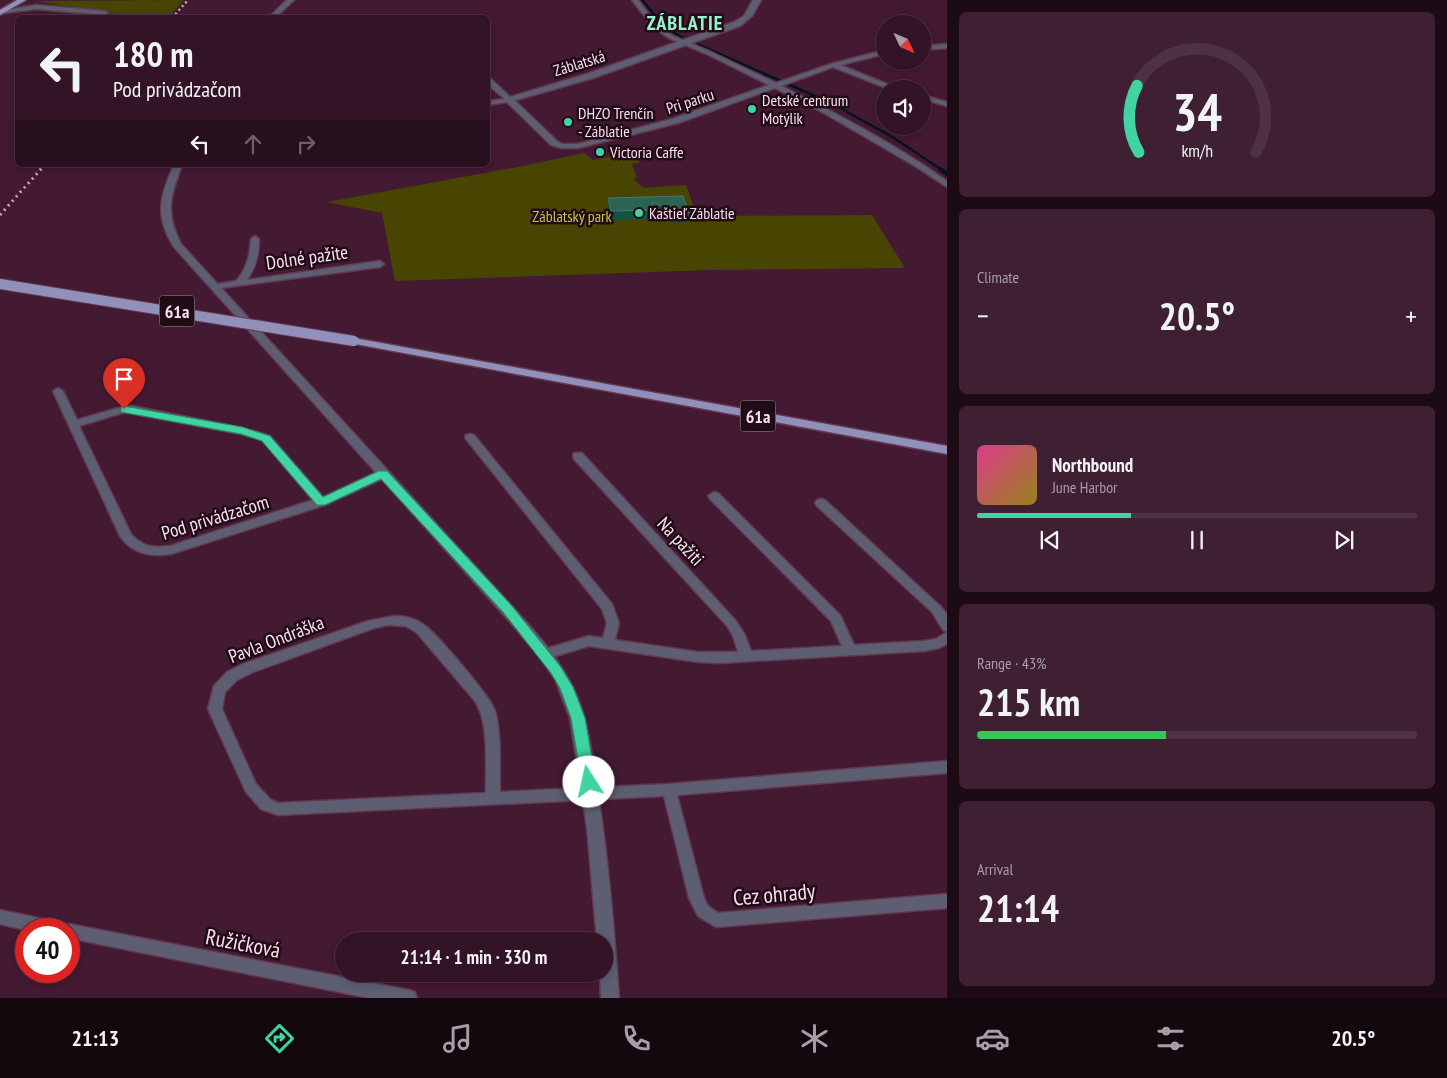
<!DOCTYPE html>
<html lang="en">
<head>
<meta charset="utf-8">
<style>
	body { margin:0; font-family:"PT Sans Narrow",sans-serif; background:#3e2032; color:#f1f3f6; height:100vh; display:flex; flex-direction:column; font-size:19px; white-space:nowrap }
	* { box-sizing:border-box; margin:0 }
	p { font-size:16px; color:#a99ea7 }
	.icon { flex:none; width:28px; height:28px; fill:none; stroke:currentColor; stroke-width:2; stroke-linecap:round; stroke-linejoin:round }
	.map { position:relative; flex:1; overflow:hidden }
	.drawer { display:flex; flex-direction:column; gap:12px; padding:12px; background:#1c0a15; width:500px }
	.drawer>* { flex:none }
	.hud { position:absolute; left:15px; top:15px; width:475px; height:152px; border-radius:8px; box-shadow:0 2px 8px #0003,0 0 0 1px #4e3243; background:#331326; color:#f1f3f6; overflow:hidden }
	.needle { width:32px; rotate:134deg }
	.fabs { position:absolute; left:876px; top:15px; display:grid; gap:10px }
	.fabs a { display:grid; place-items:center; width:55px; height:55px; border-radius:50%; background:#331326; box-shadow:0 2px 8px #0003,0 0 0 1px #4e3243; font-size:25px }
	.speed { position:absolute; left:15px; top:918px; display:flex; gap:10px; font-size:25px; font-weight:700; text-align:center }
	.speed>* { display:grid; place-content:center; width:65px; height:65px; border-radius:50%; background:#331326; box-shadow:0 2px 8px #0003,0 0 0 1px #4e3243; line-height:1 }
	.speed .limit { border:8px solid #d22; background:#fff; color:#111 }
	.pin { position:absolute; display:grid; place-items:center; width:42px; height:42px; color:#fff; margin:-51px -21px; border-radius:50% 50% 50% 0; rotate:-45deg; box-shadow:0 0 5px #0007 }
	.pin .icon { rotate:45deg }
	.me { position:absolute; width:55px; margin:-28px; rotate:350deg; stroke-linejoin:round; filter:drop-shadow(0 0 4px #0008) }
	.turn { display:flex; align-items:center; gap:18px; height:105px; padding:0 15px; font-size:22px }
	.turn .icon { width:65px; height:65px; stroke-width:2.5 }
	.turn b { display:block; font-size:35px; line-height:42px }
	.lanes { display:flex; align-items:center; height:48px; padding:0 15px; background:#0003; justify-content:center; gap:25px; direction:ltr }
	.lanes .off { opacity:.35 }
	.big { font-size:38px; font-weight:800; line-height:1.1 }
	.drawer .widget { flex:1; display:flex; flex-direction:column; justify-content:center; gap:8px; min-width:0; padding:0 18px; border-radius:8px; background:#3e2032 }
	.drawer .dial { align-items:center; gap:0 }
	.dial svg { height:130px; overflow:visible; fill:none; stroke:#4e3243; stroke-width:7; stroke-linecap:round; text-anchor:middle }
	.dial text { fill:#f1f3f6; stroke:none }
	.song { display:flex; align-items:center; gap:15px }
	.cover { width:60px; height:60px; border-radius:8px; background:linear-gradient(135deg,hsl(330 70% 55%),hsl(50 70% 35%)) }
	.played { height:5px; border-radius:2px; background:linear-gradient(90deg,#3fd4a2 35%,#4e3243 35%) }
	.keys { display:flex; justify-content:space-around; direction:ltr }
	.heat { display:flex; justify-content:space-between; align-items:center; font-size:28px; direction:ltr }
	.charge { height:8px; border-radius:4px; background:linear-gradient(90deg,#34c759 43%,#4e3243 0) }
	.trip { position:absolute; left:335px; top:932px; width:278px; height:50px; border-radius:25px; background:#331326; box-shadow:0 2px 8px #0003,0 0 0 1px #4e3243; font-weight:800; line-height:50px; text-align:center }
	.dock { display:flex; height:80px; justify-content:space-around; align-items:center; background:#14080f; color:#a99ea7 }
	.dock .icon { width:35px; height:35px }
	.dock .current { color:#3fd4a2 }
	.dock b { font-size:22px; color:#f1f3f6 }
	main { display:flex; flex:1; min-height:0 }
	.map>svg:first-child { display:block }
	.green { fill:#484503 }
	.lines { fill:none; stroke-linecap:round; stroke-linejoin:round }
	.stream-far1 { stroke:#01141c; stroke-width:2.5 }
	.stream { stroke:#01141c; stroke-width:4 }
	.minor-casing { stroke:#623950; stroke-width:3 }
	.tertiary-casing { stroke:#623950; stroke-width:3 }
	.primary-casing { stroke:#623950; stroke-width:3 }
	.minor { fill:#5e5e73; fill-rule:evenodd }
	.tertiary { fill:#5e5e73; fill-rule:evenodd }
	.primary { fill:#9190bb; fill-rule:evenodd }
	.rail-far1 { stroke:#c8a7b9; stroke-width:2.5; stroke-dasharray:2 3; stroke-linecap:butt }
	.rail { stroke:#c8a7b9; stroke-width:3; stroke-dasharray:2 4; stroke-linecap:butt }
	.primary-bridge-casing { stroke:#623950; stroke-width:12; stroke-linecap:butt }
	.primary-bridge { stroke:#9190bb; stroke-width:10 }
	.wall { fill:#125442 }
	.building { fill:#2b6354; stroke:#4c776c }
	.route { fill:#3fd4a2; stroke:#298a69 }
	.poi-dot { fill:#3fd4a2; stroke:#1f0c17; stroke-width:2 }
	.labels { text-anchor:middle; dominant-baseline:central; stroke-width:5; stroke-linejoin:round; paint-order:stroke }
	.far-street-label { font-size:16px; fill:#fddfee; stroke:#1f0c17 }
	.far-poi-label { font-size:16px; fill:#fddfee; stroke:#1f0c17; text-anchor:start }
	.far-park-label { font-size:16px; fill:#ccc53c; stroke:#1f0c17 }
	.shield { fill:#1f0c17; stroke:#baa0ae; stroke-width:1 }
	.shield-label { font-size:18px; font-weight:bold; fill:#fddfee }
	.street-label { font-size:19px; fill:#fddfee; stroke:#1f0c17 }
	.far-district-label { font-size:20px; font-weight:bold; letter-spacing:1px; fill:#98f1cd; stroke:#1f0c17 }
	.near-street-label { font-size:22px; fill:#fddfee; stroke:#1f0c17 }
</style>
</head>
<body>
<main>
<div class="map">
<svg width="947" height="998" viewBox="0 0 947 998">
	<rect width="100%" height="100%" fill="#441932"/>
	<g class="green">
		<path d="M184 0 168 18 115 14 36 1Z"/>
		<path d="M584 153 593 160 622 154 641 162 632 164 637 178 633 179 644 188 686 185 697 216 872 215 905 268 710 270 395 281 382 213 327 202 528 165Z"/>
	</g>
	<g class="lines">
		<g class="stream-far1">
			<path d="M642 0 664 26 684 39"/>
			<path d="M697 44 833 104 894 138 942 170"/>
		</g>
		<path class="stream" d="M940 169 947 174"/>
		<g class="minor-casing">
			<g id="minor">
				<path d="M287 0H294L275 18H268Z"/>
				<path d="M632 0H638L657 25 673 36 711 52 776 83 831 64 885 50V54L840 65 899 89H889L833 67 781 86C838 114 895 144 947 181V187L915 166 824 113 775 88 678 123 578 148H561L551 145 507 102 488 105V101L512 98 557 141 562 144H578L672 119 769 85 707 54 669 38 653 27Z"/>
				<path d="M36 5 105 11 108 13 105 15 36 9 4 13 1 11Z"/>
				<path d="M947 44V48L922 50V46Z"/>
				<path d="M922 95 947 102V106L922 99Z"/>
				<path d="M255 236 259 239C259 255 256 267 247 280L380 261 384 264 380 267 212 289V285L236 281C247 269 250 255 251 239Z"/>
				<path d="M58 388 63 391 77 420 125 406H132L242 428 270 436 323 497 379 471H387L389 474 387 477 325 505 171 554C151 557 132 554 120 536L53 391ZM125 412 241 434 262 440 313 500 170 546C154 548 142 547 131 534L79 426Z"/>
				<path d="M470 434 474 435 612 604 619 623 615 640 698 652H738L733 636 728 627 574 459 573 456 574 453H582L736 621 745 635 751 651 842 646 831 621 710 499 708 496 714 492 718 493 840 615 854 645 924 641 936 639 947 632V644L939 648 924 651 719 663 698 662 589 646 545 659 540 657 539 654 540 651 545 649 589 636 603 638 607 623 602 609 466 439 465 437 466 435Z"/>
				<path d="M821 499 825 500 940 606 947 614V632L943 630 932 612 817 506 815 503 817 500Z"/>
				<path d="M395 616C406 616 416 619 424 625 437 634 491 697 495 711 502 736 499 766 500 792L669 784 947 761V773L677 795 704 898 708 906 718 913 947 894V908L716 927 698 916 689 898 664 796 278 815 261 809 246 792 208 709 214 686 227 672 243 664 368 621ZM388 625 406 626 417 633 475 701C490 725 485 765 486 793L278 803 271 800 256 784 222 709 225 692 237 680 253 672 374 628Z"/>
				<path d="M0 910 58 922 64 926 69 924 409 990 415 992 417 998H369L69 938V929L26 930 0 924Z"/>
			</g>
		</g>
		<g class="tertiary-casing">
			<g id="tertiary">
				<path d="M753 0H761L752 16 740 26 593 78 509 102 488 85V79H491L510 97 587 74 734 22 744 16Z"/>
				<path d="M174 165H182C170 196 165 213 181 244L528 624C548 646 565 669 577 696 588 723 592 753 596 782 608 853 614 926 619 998H601L600 974H604V941H597L587 828 570 718 555 679 542 660 518 631 174 247C154 216 160 196 174 165Z"/>
			</g>
		</g>
		<g class="primary-casing">
			<g id="primary">
				<path d="M17 0H26L0 15V10Z"/>
				<path d="M354 338 947 446V454L350 343 349 341 350 339Z"/>
			</g>
		</g>
		<use href="#minor" class="minor"/>
		<use href="#tertiary" class="tertiary"/>
		<use href="#primary" class="primary"/>
		<g class="rail-far1">
			<path d="M172 18 188 0"/>
			<path d="M40 170 45 165"/>
		</g>
		<path class="rail" d="M0 215 41 169"/>
		<g class="primary-bridge-casing">
			<path id="primary-bridge" d="M0 284 354 341"/>
		</g>
		<use href="#primary-bridge" class="primary-bridge"/>
	</g>
	<path class="wall" d="M683 196 689 213 687 222 677 223 654 213 653 219 610 220 607 207 608 198Z"/>
	<path class="building" d="M683 196 689 213H678L652 202 654 210 611 211 608 198Z"/>
	<path class="route" d="M124 406 242 427 270 436 323 497 379 471H387L512 606 560 666 573 687 585 718 596 782 594 787 589 789 584 787 582 782 571 718 560 688 551 673 503 612 381 479 325 505H317L262 441 241 434 121 412V407Z"/>
	<g class="poi-dot">
		<circle cx="752" cy="109" r="5"/>
		<circle cx="568" cy="122" r="5"/>
		<circle cx="600" cy="152" r="5"/>
		<circle cx="639" cy="213" r="5"/>
	</g>
	<g class="labels">
		<g class="far-street-label">
			<text transform="translate(579 63) rotate(-17)">Záblatská</text>
			<text transform="translate(690 101) rotate(-18)">Pri parku</text>
		</g>
		<g class="far-poi-label">
			<text x="762" y="100">Detské centrum<tspan x="762" dy="18">Motýlik</tspan></text>
			<text x="578" y="113">DHZO Trenčín<tspan x="578" dy="18">- Záblatie</tspan></text>
			<text x="610" y="152">Victoria Caffe</text>
			<text x="649" y="213">Kaštieľ Záblatie</text>
		</g>
		<g class="far-park-label">
			<text x="572" y="216">Záblatský park</text>
		</g>
		<g class="shield">
			<rect x="159.5" y="295.5" width="35" height="31" rx="4"/>
			<rect x="740.5" y="400.5" width="35" height="31" rx="4"/>
		</g>
		<g class="shield-label">
			<text x="177" y="311">61a</text>
			<text x="758" y="416">61a</text>
		</g>
		<g class="street-label">
			<text transform="translate(307 257) rotate(-8)">Dolné pažite</text>
			<text transform="translate(215 517) rotate(-17)">Pod privádzačom</text>
			<text transform="translate(681 541) rotate(47)">Na pažiti</text>
			<text transform="translate(276 639) rotate(-21)">Pavla Ondráška</text>
		</g>
		<g class="far-district-label">
			<text x="685" y="23">ZÁBLATIE</text>
		</g>
		<g class="near-street-label">
			<text transform="translate(774 894) rotate(-5)">Cez ohrady</text>
			<text transform="translate(243 943) rotate(11)">Ružičková</text>
		</g>
	</g>
</svg>
<div class="fabs">
<a><svg class="needle" viewBox="-14 -14 28 28"><path d="M0-13l5 13h-10z" fill="#e53935"/><path d="M0 13l5-13h-10z" fill="#a99ea7"/></svg></a>
<a><svg class="icon" aria-label="sound" viewBox="0 0 24 24"><path d="M4 9h4l5-4v14l-5-4H4zM17 9q2 3 0 6"/></svg></a>
</div>
<div class="speed"><div class="limit">40</div></div>
<div class="pin" style="left:124px;top:409px;background:#d93025"><svg class="icon" aria-label="arrive" viewBox="0 0 24 24"><path d="M6 21V4h12l-3 4 3 4H6"/></svg></div>
<svg class="me" style="left:589px;top:782px" viewBox="-20 -20 40 40"><circle r="19" fill="#fff"/><path d="M0-13L10 11 0 6-10 11z" fill="#3fd4a2"/></svg>
<div class="trip">21:14 · 1 min · 330 m</div>
<div class="hud">
<div class="turn"><svg class="icon" aria-label="left" viewBox="0 0 24 24"><path d="M17 20v-9H6M10 6l-5 5 5 5"/></svg><div><b>180 m</b>Pod privádzačom</div></div>
<div class="lanes"><svg class="icon" aria-label="left" viewBox="0 0 24 24"><path d="M17 20v-9H6M10 6l-5 5 5 5"/></svg><svg class="icon off" aria-label="ahead" viewBox="0 0 24 24"><path d="M12 20V5M6 11l6-6 6 6"/></svg><svg class="icon off" aria-label="right" viewBox="0 0 24 24"><path d="M7 20v-9h11M14 6l5 5-5 5"/></svg></div>
</div>
</div>
<section class="drawer">
<div class="widget dial"><svg viewBox="0 0 100 80">
<path d="M14 69A42 42 0 1 1 86 69"/>
<path d="M14 69A42 42 0 0 1 13 28" stroke="#3fd4a2"/>
<text x="50" y="56" font-size="32" font-weight="700">34</text>
<text x="50" y="72" font-size="11">km/h</text>
</svg></div>
<div class="widget"><p>Climate</p>
<div class="heat"><a>−</a><b class="big">20.5°</b><a>+</a></div>
</div>
<div class="widget">
<div class="song"><i class="cover"></i><div><b>Northbound</b><p>June Harbor</p></div></div>
<div class="played"></div>
<div class="keys"><svg class="icon" aria-label="previous" viewBox="0 0 24 24"><path d="M18 5L8 12l10 7zM5 5v14"/></svg><svg class="icon" aria-label="pause" viewBox="0 0 24 24"><path d="M8 5v14M16 5v14"/></svg><svg class="icon" aria-label="next" viewBox="0 0 24 24"><path d="M6 5l10 7-10 7zM19 5v14"/></svg></div>
</div>
<div class="widget"><p>Range · 43%</p><b class="big">215 km</b><div class="charge"></div></div>
<div class="widget"><p>Arrival</p><b class="big">21:14</b></div>
</section>
</main>
<nav class="dock">
<b>21:13</b>
<svg class="icon current" aria-label="directions" viewBox="0 0 24 24"><path d="M12 3l9 9-9 9-9-9zM9 14v-3h6M13 9l2 2-2 2"/></svg>
<svg class="icon" aria-label="music" viewBox="0 0 24 24"><path d="M9 18V5l10-2v13"/><circle cx="6" cy="18" r="3"/><circle cx="16" cy="16" r="3"/></svg>
<svg class="icon" aria-label="phone" viewBox="0 0 24 24"><path d="M5 4h4l2 5-3 2q2 4 5 5l2-3 5 2v4C11 20 4 13 5 4z"/></svg>
<svg class="icon" aria-label="climate" viewBox="0 0 24 24"><path d="M12 3v18M4 7l16 10M4 17L20 7"/></svg>
<svg class="icon" aria-label="car" viewBox="0 0 24 24"><path d="M5 17H2v-5l4-1 3-4h7l3 4 3 1v5h-3M9 17h6M6 11h13"/><circle cx="7" cy="17" r="2"/><circle cx="17" cy="17" r="2"/></svg>
<svg class="icon" aria-label="filters" viewBox="0 0 24 24"><path d="M4 7h16M4 17h16"/><circle cx="9" cy="7" r="2"/><circle cx="15" cy="17" r="2"/></svg>
<b>20.5°</b>
</nav>
</body>
</html>
